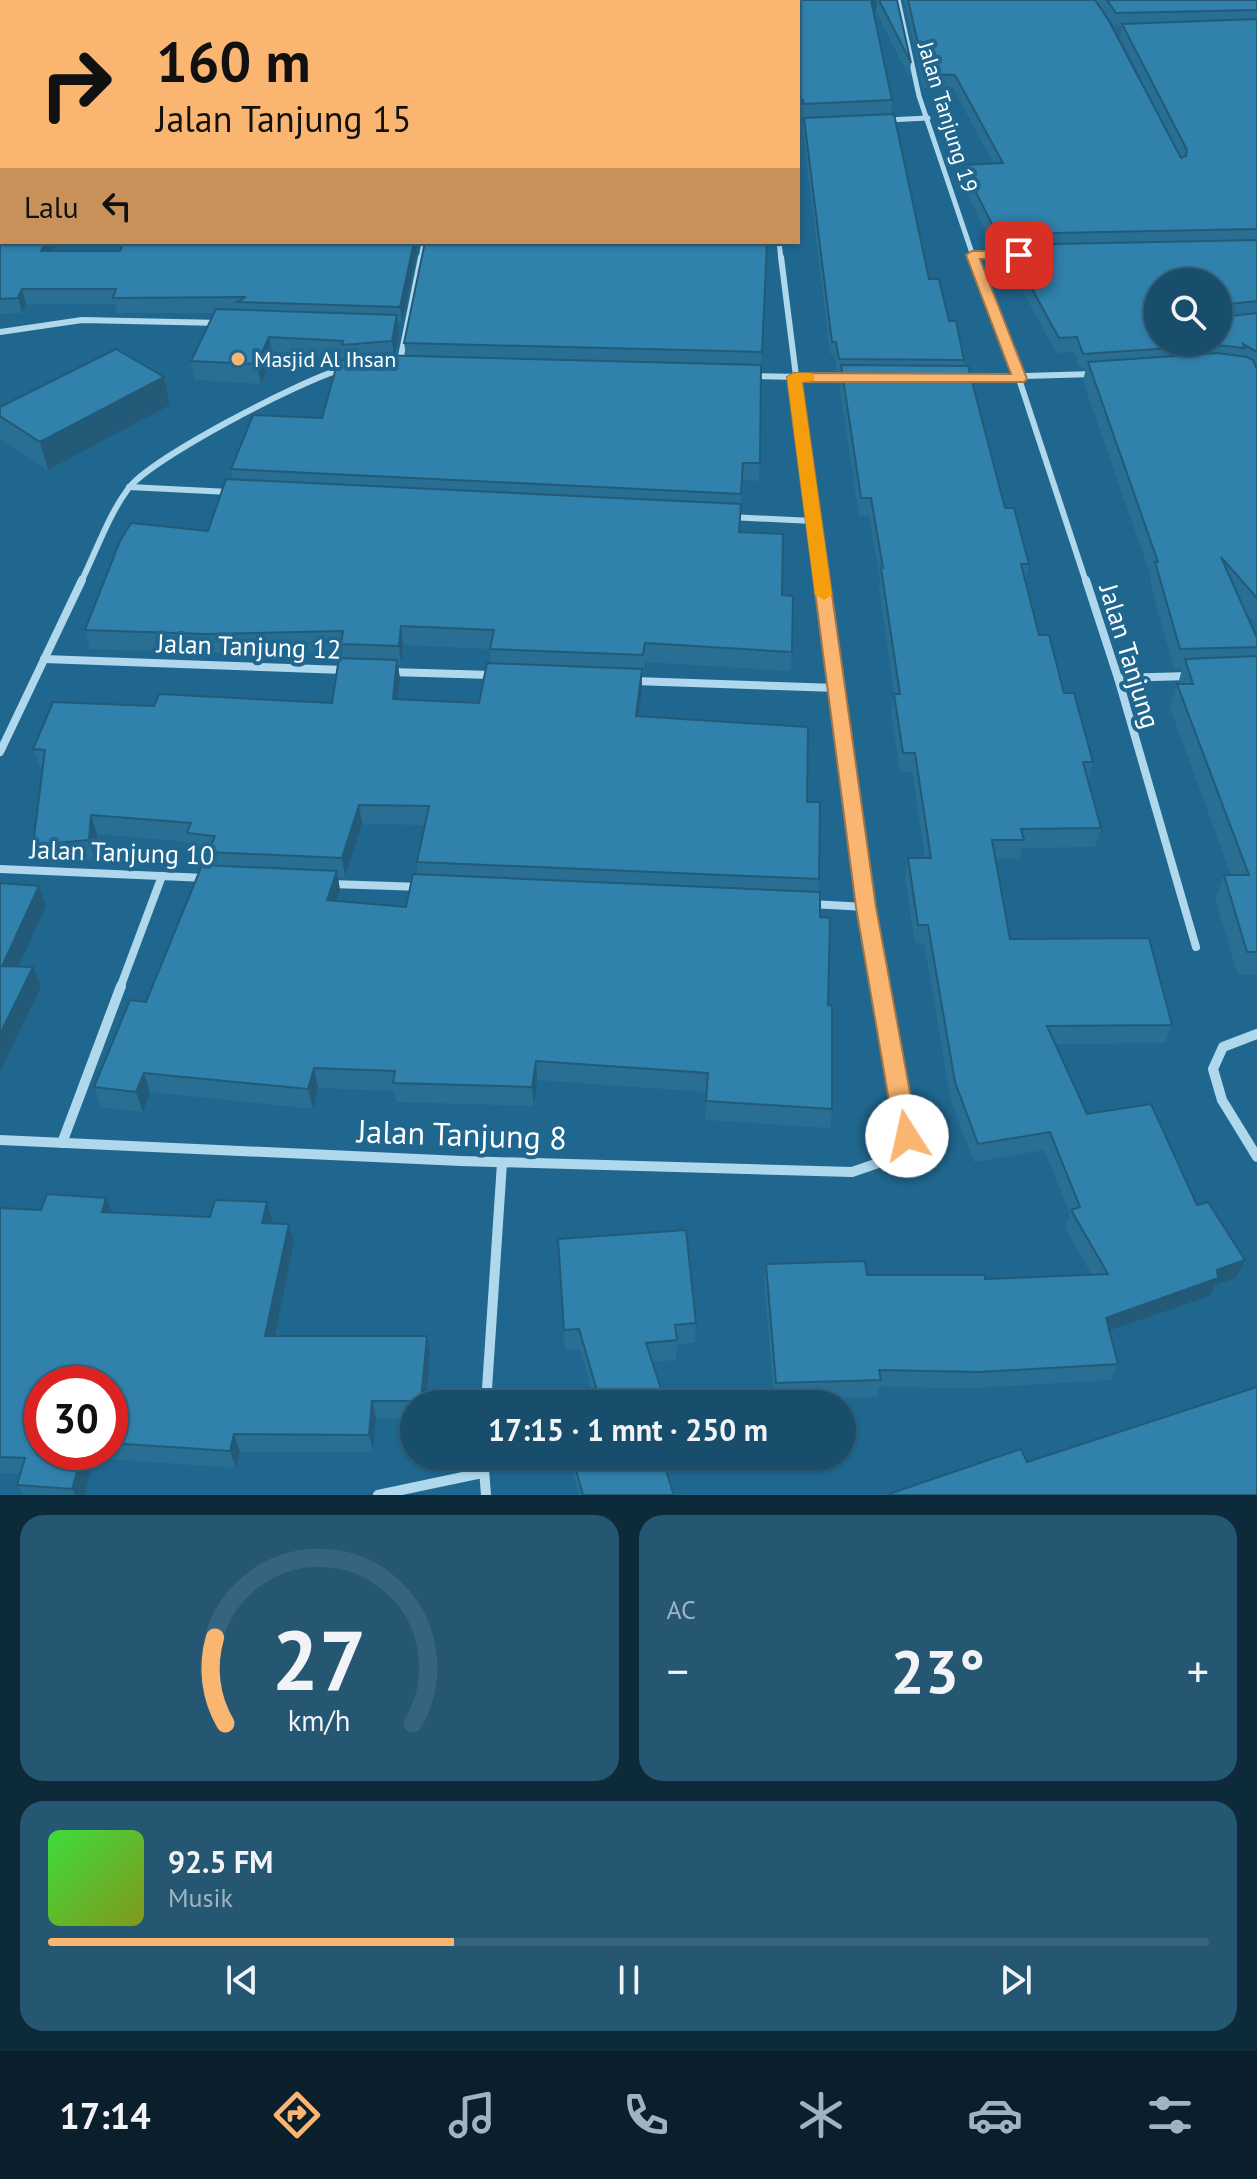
<!DOCTYPE html>
<html lang="id">
<head>
<meta charset="utf-8">
<style>
	body { margin:0; font-family:"PT Sans",sans-serif; background:#255773; color:#f1f3f6; height:100vh; display:flex; flex-direction:column; font-size:30px; white-space:nowrap }
	* { box-sizing:border-box; margin:0 }
	p { font-size:26px; color:#9fb4c1 }
	.icon { flex:none; width:44px; height:44px; fill:none; stroke:currentColor; stroke-width:2; stroke-linecap:round; stroke-linejoin:round }
	.map { position:relative; height:1495px; overflow:hidden }
	.panel { display:flex; flex-direction:column; gap:20px; padding:20px; background:#0d2a3b; flex:1 }
	.panel>* { flex:none }
	.banner { position:absolute; left:0px; top:0px; width:800px; height:244px; box-shadow:0 2px 6px #0004,0 0 0 2px #36647e; background:#fab671; color:#111; overflow:hidden }
	.buttons { position:absolute; left:1144px; top:268px; display:grid; gap:16px }
	.buttons a { display:grid; place-items:center; width:88px; height:88px; border-radius:50%; background:#184d6b; box-shadow:0 2px 6px #0004,0 0 0 2px #36647e; font-size:40px }
	.speed { position:absolute; left:24px; top:1366px; display:flex; gap:16px; font-size:40px; font-weight:700; text-align:center }
	.speed>* { display:grid; place-content:center; width:104px; height:104px; border-radius:50%; background:#184d6b; box-shadow:0 2px 6px #0004,0 0 0 2px #36647e; line-height:1 }
	.speed .limit { border:12px solid #d22; background:#fff; color:#111 }
	.pin { position:absolute; display:grid; place-items:center; width:68px; height:68px; color:#fff; margin:-34px; border-radius:16px; box-shadow:0 4px 12px #0006 }
	.me { position:absolute; width:88px; margin:-44px; rotate:350deg; stroke-linejoin:round; filter:drop-shadow(0 0 6px #0008) }
	.turn { display:flex; align-items:center; gap:28px; height:168px; padding:0 24px; font-size:36px }
	.turn .icon { width:104px; height:104px; stroke-width:2.5 }
	.turn b { display:block; font-size:56px; line-height:68px }
	.then { display:flex; align-items:center; height:76px; padding:0 24px; background:#0003; gap:16px; font-size:30px }
	.big { font-size:60px; font-weight:700; line-height:1.1 }
	.panel .card { flex:1; display:flex; flex-direction:column; justify-content:center; gap:12px; min-width:0; padding:0 28px; border-radius:24px; background:#255773 }
	.panel .dial { align-items:center; gap:0 }
	.dial svg { height:208px; overflow:visible; fill:none; stroke:#36647e; stroke-width:7; stroke-linecap:round; text-anchor:middle }
	.dial text { fill:#f1f3f6; stroke:none }
	.song { display:flex; align-items:center; gap:24px }
	.cover { width:96px; height:96px; border-radius:12px; background:linear-gradient(135deg,hsl(120 70% 55%),hsl(70 70% 35%)) }
	.played { height:8px; border-radius:4px; background:linear-gradient(90deg,#fab671 35%,#36647e 35%) }
	.keys { display:flex; justify-content:space-around; direction:ltr }
	.heat { display:flex; justify-content:space-between; align-items:center; font-size:44px; direction:ltr }
	.panel .tiles { flex:1; display:grid; gap:20px; grid-template-columns:1fr 1fr }
	.card:last-child { grid-column:span 2 }
	.trip { position:absolute; left:400px; top:1390px; width:456px; height:80px; border-radius:40px; background:#184d6b; box-shadow:0 2px 6px #0004,0 0 0 2px #36647e; font-weight:700; line-height:80px; text-align:center }
	.tabs { display:flex; height:128px; justify-content:space-around; align-items:center; background:#0a1f2b; color:#9fb4c1 }
	.tabs .icon { width:56px; height:56px }
	.tabs .current { color:#fab671 }
	.tabs b { font-size:36px; color:#f1f3f6 }
	.map>svg:first-child { display:block }
	.lines { fill:none; stroke-linecap:round; stroke-linejoin:round }
	.minor-far3 { stroke:#b0d8ec; stroke-width:5 }
	.minor-far2 { stroke:#b0d8ec; stroke-width:6 }
	.minor-far1 { stroke:#b0d8ec; stroke-width:8 }
	.minor { stroke:#b0d8ec; stroke-width:10 }
	.wall { fill:#296f94; fill-rule:evenodd }
	.shaded-wall { fill:#225a78 }
	.building { fill:#3081ac; stroke:#225a78; stroke-width:2 }
	.route { fill:#fab671; stroke:#a27649; stroke-width:2 }
	.slow { fill:#f59e0b }
	.poi-dot { fill:#fab671; stroke:#20678f; stroke-width:3 }
	.labels { text-anchor:middle; dominant-baseline:central; stroke-width:8; stroke-linejoin:round; paint-order:stroke }
	.far-street-label { font-size:22px; fill:#fff; stroke:#20678f }
	.far-poi-label { font-size:22px; fill:#fff; stroke:#20678f; text-anchor:start }
	.street-label { font-size:26px; fill:#fff; stroke:#20678f }
	.near-street-label { font-size:32px; fill:#fff; stroke:#20678f }
</style>
</head>
<body>
<div class="map">
<svg width="1257" height="1495" viewBox="0 0 1257 1495">
	<rect width="100%" height="100%" fill="#20678f"/>
	<g class="lines">
		<g class="minor-far3">
			<path d="M898 0 919 96 974 259"/>
			<path d="M887 120 928 118"/>
			<path d="M779 242 781 259"/>
			<path d="M972 255H1016"/>
			<path d="M421 259 424 242"/>
		</g>
		<g class="minor-far2">
			<path d="M781 257 822 582"/>
			<path d="M973 257 1019 379 1086 582"/>
			<path d="M0 332 82 320 221 323"/>
			<path d="M399 366 421 257"/>
			<path d="M752 376 850 378"/>
			<path d="M960 378 1094 374"/>
			<path d="M129 487 229 492"/>
			<path d="M730 517 813 521"/>
			<path d="M81 582C96 552 108 516 128 489 151 458 302 380 342 369"/>
		</g>
		<g class="minor-far1">
			<path d="M822 580 866 907 880 988"/>
			<path d="M1086 580 1118 678 1196 947"/>
			<path d="M44 659 344 670"/>
			<path d="M390 672 492 675"/>
			<path d="M1118 678 1189 676"/>
			<path d="M634 681 837 688"/>
			<path d="M0 752 82 580"/>
			<path d="M0 869 206 878"/>
			<path d="M331 884 422 887"/>
			<path d="M811 904 866 907"/>
			<path d="M120 988 162 876"/>
		</g>
		<g class="minor">
			<path d="M1257 1034 1223 1047 1213 1069 1222 1100 1257 1157"/>
			<path d="M0 1140 461 1161 852 1172 884 1161 907 1136 880 986"/>
			<path d="M62 1143 121 986"/>
			<path d="M486 1404 502 1163"/>
			<path d="M483 1456 486 1495"/>
			<path d="M378 1495 482 1473"/>
		</g>
	</g>
	<g class="wall">
		<path d="M195 0H408L475 2H199Z"/>
		<path d="M616 0H897L911 63 909 77 876 11 874 12 892 100 891 114 929 279 949 321 964 360 963 366 1005 508 1029 564 1025 581 1039 635 1093 762 1088 780 1101 828 1095 847 1022 848 1019 859H995L1010 939 1172 1025 1165 1043 1056 1044 1087 1114 1197 1205 1245 1260 1236 1278 1215 1285 1210 1296 1110 1331 1118 1364 1111 1380 975 1388 879 1387 877 1397 774 1399 764 1281 766 1264 867 1275 985 1279 1092 1275 1065 1227 1070 1214 1044 1150 974 1162 951 1101 924 943H915L905 877 908 858H925L912 772H900L891 713 894 694 879 587 880 579 869 516H859L839 383 840 371H837L835 354H830L803 130 804 118H802V114H798V2Z"/>
		<path d="M904 0H1095L1169 135 1120 37 1122 26H1114L1096 0H1257V625L1245 611 1257 638V975H1238L1215 899 1224 875H1231L1170 708 1177 684H1178L1182 669H1174L1150 582 1151 577 1083 381 1086 368 1080 369 1074 352 1056 353 1006 260 1008 249H1000L996 240H990L960 179 962 165 993 163 953 88H923Z"/>
		<path d="M0 195 52 251 417 252 402 322H398L399 334 395 356H406L404 343 425 242H767L761 365 759 481 742 480 739 532 782 595 792 652 790 671 645 662 643 674H642V688L638 716 807 802 819 879 818 892 828 1005 832 1109 830 1128 705 1120 707 1092 537 1080 534 1106 396 1102 394 1091 318 1088 313 1109 150 1092 143 1112 101 1107 94 1087 146 1002 211 866 208 854 192 852 189 842 97 834 95 859 40 864 33 845 43 768H40L33 749 154 706 332 703 343 658 342 650 209 653 90 649 85 630 208 531 233 480 231 469 322 418 342 360 272 356 261 384 195 380 191 361 215 313H117L115 304H26L22 313 0 314ZM403 645 490 649 491 663 479 703 397 699 400 679 398 665H401ZM362 824 425 825 417 862 418 875 406 907 337 901 340 891 338 877H345Z"/>
		<path d="M170 405 48 470 1 439 0 437V407Z"/>
		<path d="M106 1198 112 1212 272 1221V1223L294 1242 274 1336H427L430 1354 426 1404H414V1419L376 1418 373 1452H240L236 1468 95 1458 84 1495H23L17 1485 20 1474 0 1473V1208L41 1210ZM110 1384V1452H42Z"/>
		<path d="M558 1239 696 1323 695 1343 677 1344 676 1360 653 1362 666 1404 595 1402 580 1349 565 1350Z"/>
		<path d="M568 1456H661L674 1495H579Z"/>
	</g>
	<g class="shaded-wall">
		<path d="M167 0H181L179 2H165Z"/>
		<path d="M871 0H877L876 11 870 13Z"/>
		<path d="M2 158V178L0 181V161Z"/>
		<path d="M46 242H57L45 266 41 251Z"/>
		<path d="M414 242H416L417 252 402 322 400 307Z"/>
		<path d="M22 289 26 304 22 313 18 298Z"/>
		<path d="M397 315 399 334 394 360 392 341Z"/>
		<path d="M269 337 272 356 261 384 257 364Z"/>
		<path d="M164 377 170 405 48 470 40 442Z"/>
		<path d="M401 626 403 645 401 665 399 646Z"/>
		<path d="M397 660 400 679 396 718 393 699Z"/>
		<path d="M642 669V688L636 735V716Z"/>
		<path d="M359 805 362 824 345 877 342 858Z"/>
		<path d="M91 815 97 834 95 859 89 840Z"/>
		<path d="M337 871 340 891 331 920 327 900Z"/>
		<path d="M39 886 46 906 10 986 2 966Z"/>
		<path d="M33 967 41 987 0 1071V1034Z"/>
		<path d="M536 1061 537 1080 534 1106 532 1087Z"/>
		<path d="M314 1068 318 1088 313 1109 308 1089Z"/>
		<path d="M144 1073 150 1092 143 1112 136 1092Z"/>
		<path d="M106 1198 114 1217 102 1212Z"/>
		<path d="M267 1202 272 1221 268 1242 262 1223Z"/>
		<path d="M289 1224 294 1242 271 1355 265 1336Z"/>
		<path d="M1245 1260 1236 1278 1215 1285 1210 1296 1100 1334 1106 1318 1217 1270Z"/>
		<path d="M427 1336 430 1354 426 1404H422Z"/>
		<path d="M372 1401 376 1418 373 1452 369 1435Z"/>
		<path d="M234 1434 240 1452 236 1468 230 1451Z"/>
		<path d="M83 1452H91L95 1458 84 1495H75L72 1489Z"/>
	</g>
	<g class="building">
		<path d="M0 0H167L165 2H2V14L0 13Z"/>
		<path d="M220 0H402L475 2H224Z"/>
		<rect x="486" y="0" width="37" height="2"/>
		<path d="M616 0H871L892 100 803 104V100H798V2H616Z"/>
		<path d="M879 0H897L911 63Z"/>
		<path d="M908 0H1095L1109 21 1181 158 1186 156 1187 150 1122 24 1257 19V229L1003 234 998 225 993 226 962 165 1003 163 955 75 925 74Z"/>
		<path d="M1107 0H1257V10L1116 13Z"/>
		<path d="M2 19V158L0 161V21Z"/>
		<path d="M894 114 929 279H939L949 321H956L964 360 839 359 836 342H832L804 118Z"/>
		<path d="M0 195H2V242H46L41 251H120L124 242H414L400 307 237 302 246 297 113 298 116 289H22L18 298 0 299Z"/>
		<path d="M1257 240V301L1221 305 1218 309V282H1158V342H1218V313L1222 317 1257 313V352L1243 344 1245 348 1216 345 1083 354 1077 337 1059 338 1008 245Z"/>
		<path d="M425 242 767 243 762 352 404 343Z"/>
		<path d="M216 309 397 315 392 341 342 345 343 341 269 337 257 364 191 361Z"/>
		<path d="M116 349 164 377 40 442 0 416V407Z"/>
		<path d="M1217 353 1247 357 1253 360 1257 369V598L1221 557 1257 638V647L1180 649 1155 562H1158L1088 362Z"/>
		<path d="M373 355 761 365 760 463H743L741 494 231 469 253 415 322 418 338 361Z"/>
		<path d="M841 365 968 366 1005 508H1014L1029 564H1021L1039 635H1049L1064 693H1074L1093 762H1083L1101 828 1021 829 1024 840H992L1010 939 1149 938 1172 1025 1047 1026 1087 1114 1151 1104 1197 1205 1208 1202 1245 1260 1217 1270 1218 1278 1106 1318 1118 1364 980 1372 879 1370 881 1380 776 1383 766 1264 865 1261 867 1275H985V1279L1108 1274 1071 1210 1080 1207 1050 1132 978 1144 955 1082 928 925H918L908 858H931L915 753H903L894 694H900L881 568H883L871 498H861Z"/>
		<path d="M226 479 741 504 739 532 783 534 782 595 793 596 792 652 645 643 643 655 490 649 494 630 401 626 399 646 341 644 343 631 205 634 85 630 120 541 131 523 208 531Z"/>
		<path d="M1257 656V952H1247L1224 875H1249L1177 684H1193L1185 659Z"/>
		<path d="M339 658 397 660 393 699 479 703 487 663 642 669 636 716 808 727 807 802H820L819 879 417 862 429 806 359 805 342 858 208 852 215 836 187 833 191 823 91 815 89 840 33 845 45 750 33 749 53 702 154 706 159 694 332 703Z"/>
		<path d="M202 865 337 871 327 900 406 907 413 874 820 892V917L830 918 828 1005 832 1006V1109L706 1101 708 1073 536 1061 532 1087 393 1083 395 1071 314 1068 308 1089 144 1073 136 1092 94 1087 130 1000 146 1002Z"/>
		<path d="M0 883 39 886 2 966 33 967 0 1034Z"/>
		<path d="M47 1194 106 1198 102 1212 210 1217 215 1200 267 1202 262 1223 289 1224 265 1336H427L421 1401H372L369 1435 234 1434 230 1451 110 1443V1384H42V1452H83L72 1489 17 1485 25 1458 0 1457V1208L41 1210Z"/>
		<path d="M686 1230 696 1323 675 1325 677 1340 646 1343 666 1404H588L600 1401 579 1329 564 1330 558 1239Z"/>
		<path d="M1257 1387V1495H886L1021 1449 1027 1462Z"/>
		<path d="M572 1456H661L674 1495H583Z"/>
	</g>
	<path class="route" d="M1019 251 1025 255 1023 258 980 259 1027 379 1024 382H802L876 907 918 1136 914 1142 907 1145 899 1142 895 1136 856 907 787 377 794 373 1011 374 966 255 972 251Z"/>
	<path class="slow" d="M809 373 814 374V381L802 382 832 595 824 600 815 595 787 377 794 373Z"/>
	<circle class="poi-dot" cx="238" cy="359" r="8"/>
	<g class="labels">
		<g class="far-street-label">
			<text transform="translate(948 117) rotate(73)">Jalan Tanjung 19</text>
		</g>
		<g class="far-poi-label">
			<text x="254" y="359">Masjid Al Ihsan</text>
		</g>
		<g class="street-label">
			<text transform="translate(249 646) rotate(2)">Jalan Tanjung 12</text>
			<text transform="translate(1130 656) rotate(73)">Jalan Tanjung</text>
			<text transform="translate(122 852) rotate(2)">Jalan Tanjung 10</text>
		</g>
		<g class="near-street-label">
			<text transform="translate(462 1134) rotate(2)">Jalan Tanjung 8</text>
		</g>
	</g>
</svg>
<div class="buttons">
<a><svg class="icon" aria-label="search" viewBox="0 0 24 24"><circle cx="10" cy="10" r="6"/><path d="M15 15l6 6"/></svg></a>
</div>
<div class="speed"><div class="limit">30</div></div>
<div class="pin" style="left:1019px;top:255px;background:#d93025"><svg class="icon" aria-label="arrive" viewBox="0 0 24 24"><path d="M6 21V4h12l-3 4 3 4H6"/></svg></div>
<svg class="me" style="left:907px;top:1136px" viewBox="-20 -20 40 40"><circle r="19" fill="#fff"/><path d="M0-13L10 11 0 6-10 11z" fill="#fab671"/></svg>
<div class="trip">17:15 · 1 mnt · 250 m</div>
<div class="banner">
<div class="turn"><svg class="icon" aria-label="right" viewBox="0 0 24 24"><path d="M7 20v-9h11M14 6l5 5-5 5"/></svg><div><b>160 m</b>Jalan Tanjung 15</div></div>
<div class="then">Lalu<svg class="icon" aria-label="left" viewBox="0 0 24 24"><path d="M17 20v-9H6M10 6l-5 5 5 5"/></svg></div>
</div>
</div>
<section class="panel">
<div class="tiles">
<div class="card dial"><svg viewBox="0 0 100 80">
<path d="M14 69A42 42 0 1 1 86 69"/>
<path d="M14 69A42 42 0 0 1 10 36" stroke="#fab671"/>
<text x="50" y="56" font-size="32" font-weight="700">27</text>
<text x="50" y="72" font-size="11">km/h</text>
</svg></div>
<div class="card"><p>AC</p>
<div class="heat"><a>−</a><b class="big">23°</b><a>+</a></div>
</div>
<div class="card">
<div class="song"><i class="cover"></i><div><b>92.5 FM</b><p>Musik</p></div></div>
<div class="played"></div>
<div class="keys"><svg class="icon" aria-label="previous" viewBox="0 0 24 24"><path d="M18 5L8 12l10 7zM5 5v14"/></svg><svg class="icon" aria-label="pause" viewBox="0 0 24 24"><path d="M8 5v14M16 5v14"/></svg><svg class="icon" aria-label="next" viewBox="0 0 24 24"><path d="M6 5l10 7-10 7zM19 5v14"/></svg></div>
</div>
</div>
</section>
<nav class="tabs">
<b>17:14</b>
<svg class="icon current" aria-label="directions" viewBox="0 0 24 24"><path d="M12 3l9 9-9 9-9-9zM9 14v-3h6M13 9l2 2-2 2"/></svg>
<svg class="icon" aria-label="music" viewBox="0 0 24 24"><path d="M9 18V5l10-2v13"/><circle cx="6" cy="18" r="3"/><circle cx="16" cy="16" r="3"/></svg>
<svg class="icon" aria-label="phone" viewBox="0 0 24 24"><path d="M5 4h4l2 5-3 2q2 4 5 5l2-3 5 2v4C11 20 4 13 5 4z"/></svg>
<svg class="icon" aria-label="climate" viewBox="0 0 24 24"><path d="M12 3v18M4 7l16 10M4 17L20 7"/></svg>
<svg class="icon" aria-label="car" viewBox="0 0 24 24"><path d="M5 17H2v-5l4-1 3-4h7l3 4 3 1v5h-3M9 17h6M6 11h13"/><circle cx="7" cy="17" r="2"/><circle cx="17" cy="17" r="2"/></svg>
<svg class="icon" aria-label="filters" viewBox="0 0 24 24"><path d="M4 7h16M4 17h16"/><circle cx="9" cy="7" r="2"/><circle cx="15" cy="17" r="2"/></svg>
</nav>
</body>
</html>
